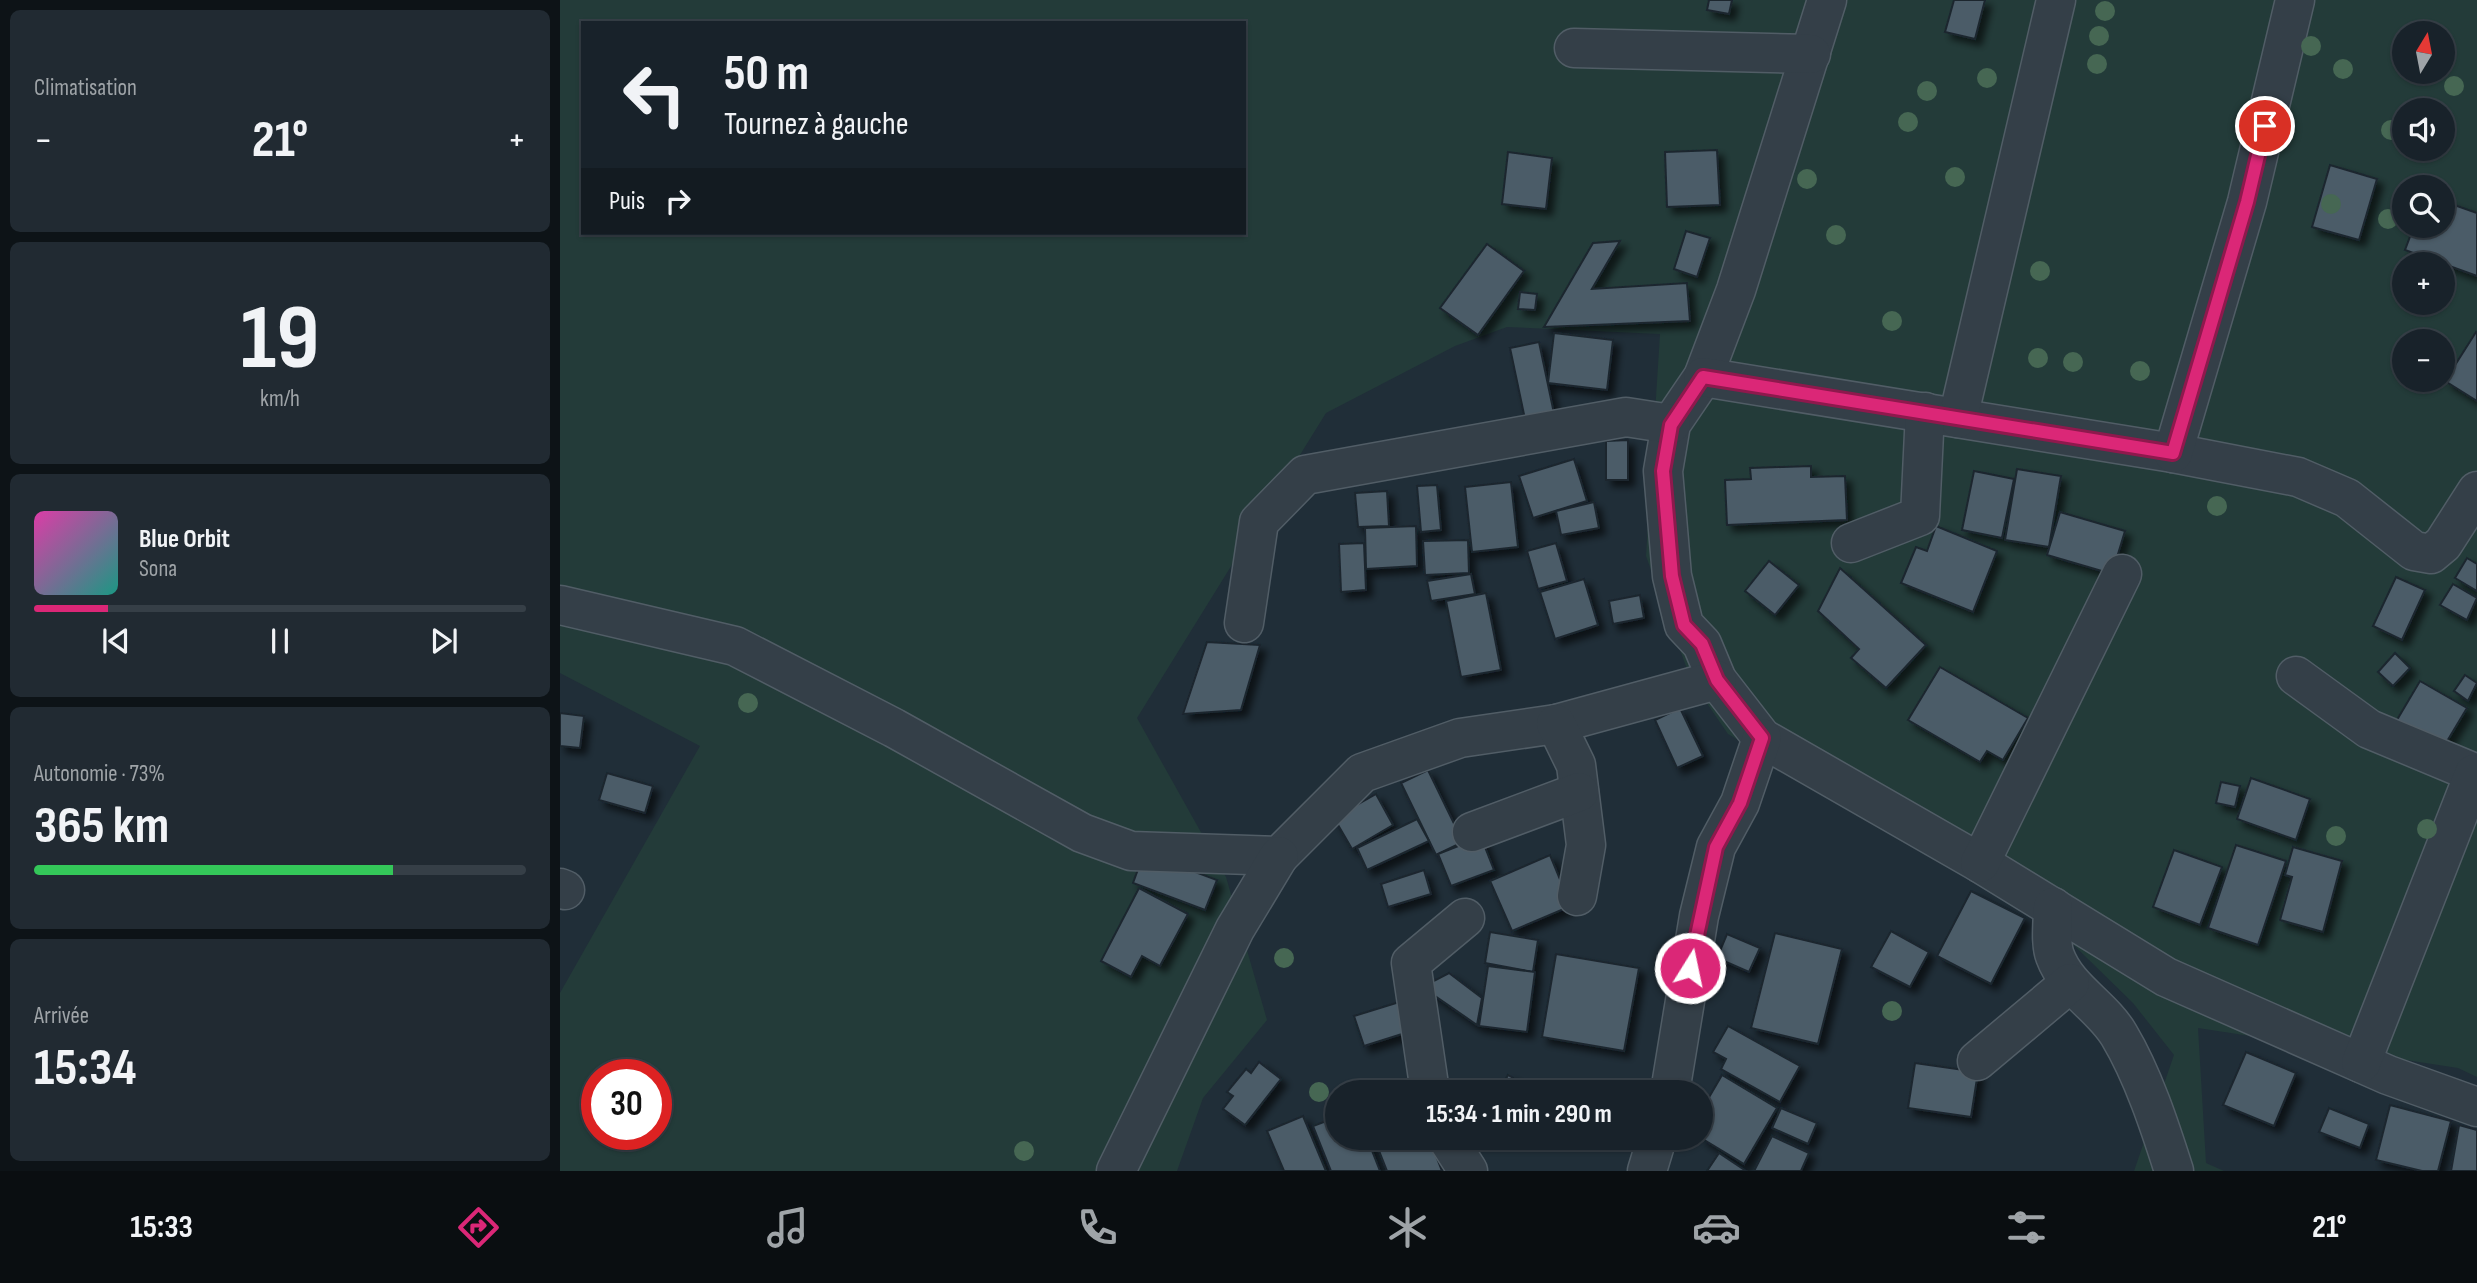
<!DOCTYPE html>
<html lang="fr">
<head>
<meta charset="utf-8">
<style>
	body { margin:0; font-family:"Sofia Sans Condensed",sans-serif; background:#212a32; color:#f1f3f6; height:100vh; display:flex; flex-direction:column; font-size:26px; white-space:nowrap }
	* { box-sizing:border-box; margin:0 }
	p { font-size:23px; color:#9fa4a8 }
	.icon { flex:none; width:38px; height:38px; fill:none; stroke:currentColor; stroke-width:2; stroke-linecap:round; stroke-linejoin:round }
	.map { position:relative; flex:1; overflow:hidden }
	.panel { display:flex; flex-direction:column; gap:10px; padding:10px; background:#0d1317; width:560px }
	.panel>* { flex:none }
	.top-card { position:absolute; left:21px; top:21px; width:665px; height:214px; border-radius:0px; box-shadow:0 2px 5px #0004,0 0 0 2px #363f47; background:#18222a; color:#f1f3f6; overflow:hidden }
	.needle { width:46px; rotate:10deg }
	.fabs { position:absolute; left:1832px; top:21px; display:grid; gap:14px }
	.fabs a { display:grid; place-items:center; width:63px; height:63px; border-radius:50%; background:#18222a; box-shadow:0 2px 5px #0004,0 0 0 2px #363f47; font-size:35px }
	.speed { position:absolute; left:21px; top:1059px; display:flex; gap:14px; font-size:35px; font-weight:700; text-align:center }
	.speed>* { display:grid; place-content:center; width:91px; height:91px; border-radius:50%; background:#18222a; box-shadow:0 2px 5px #0004,0 0 0 2px #363f47; line-height:1 }
	.speed .limit { border:10px solid #d22; background:#fff; color:#111 }
	.pin { position:absolute; display:grid; place-items:center; width:60px; height:60px; color:#fff; margin:-30px; border:4px solid #fff; border-radius:50%; box-shadow:0 2px 7px #0007 }
	.me { position:absolute; width:77px; margin:-38px; rotate:10deg; stroke-linejoin:round; filter:drop-shadow(0 0 5px #0008) }
	.turn { display:flex; align-items:center; gap:24px; height:147px; padding:0 28px; font-size:32px }
	.turn .icon { width:91px; height:91px; stroke-width:2.5 }
	.turn b { display:block; font-size:49px; line-height:60px }
	.then { display:flex; align-items:center; height:66px; padding:0 28px; background:#0003; gap:14px; font-size:26px }
	.big { font-size:52px; font-weight:700; line-height:1.1 }
	.panel .card { flex:1; display:flex; flex-direction:column; justify-content:center; gap:10px; min-width:0; padding:0 24px; border-radius:10px; background:#212a32 }
	.panel .dial { align-items:center; gap:0 }
	.dial b { font-size:91px; line-height:1 }
	.song { display:flex; align-items:center; gap:21px }
	.cover { width:84px; height:84px; border-radius:10px; background:linear-gradient(135deg,hsl(320 70% 55%),hsl(170 70% 35%)) }
	.played { height:7px; border-radius:4px; background:linear-gradient(90deg,#db2777 15%,#363f47 15%) }
	.keys { display:flex; justify-content:space-around; direction:ltr }
	.heat { display:flex; justify-content:space-between; align-items:center; font-size:38px; direction:ltr }
	.charge { height:10px; border-radius:5px; background:linear-gradient(90deg,#34c759 73%,#363f47 0) }
	.trip { position:absolute; left:765px; top:1080px; width:388px; height:70px; border-radius:35px; background:#18222a; box-shadow:0 2px 5px #0004,0 0 0 2px #363f47; font-weight:700; line-height:70px; text-align:center }
	.tabs { display:flex; height:112px; justify-content:space-around; align-items:center; background:#0a0e11; color:#9fa4a8 }
	.tabs .icon { width:49px; height:49px }
	.tabs .selected { color:#db2777 }
	.tabs b { font-size:32px; color:#f1f3f6 }
	main { display:flex; flex:1; min-height:0 }
	.map>svg:first-child { display:block }
	.green { fill:#233b39; fill-rule:evenodd }
	.building { fill:#4b5b67; stroke:#1b262f; stroke-width:2; filter:url(#shadow) }
	.lines { fill:none; stroke-linecap:round; stroke-linejoin:round }
	.minor-casing { stroke:#515d66; stroke-width:41 }
	.minor { stroke:#343f48; stroke-width:38 }
	.tree { fill:#466753 }
	.route-casing { stroke:#8e194d; stroke-width:18 }
	.route { stroke:#db2777; stroke-width:12 }
</style>
</head>
<body>
<main>
<section class="panel">
<div class="card"><p>Climatisation</p>
<div class="heat"><a>−</a><b class="big">21°</b><a>+</a></div>
</div>
<div class="card dial"><b>19</b><p>km/h</p></div>
<div class="card">
<div class="song"><i class="cover"></i><div><b>Blue Orbit</b><p>Sona</p></div></div>
<div class="played"></div>
<div class="keys"><svg class="icon" aria-label="previous" viewBox="0 0 24 24"><path d="M18 5L8 12l10 7zM5 5v14"/></svg><svg class="icon" aria-label="pause" viewBox="0 0 24 24"><path d="M8 5v14M16 5v14"/></svg><svg class="icon" aria-label="next" viewBox="0 0 24 24"><path d="M6 5l10 7-10 7zM19 5v14"/></svg></div>
</div>
<div class="card"><p>Autonomie · 73%</p><b class="big">365 km</b><div class="charge"></div></div>
<div class="card"><p>Arrivée</p><b class="big">15:34</b></div>
</section>
<div class="map">
<svg width="1917" height="1171" viewBox="0 0 1917 1171">
	<defs>
		<filter id="shadow"><feDropShadow dx="6" dy="6" stdDeviation="3.5" flood-color="#0009"/></filter>
	</defs>
	<rect width="100%" height="100%" fill="#202e38"/>
	<path class="green" d="M0 0H1917V1077L1898 1068 1638 1028 1646 1163 1664 1171H1574L1614 1055 1573 1003 1483 915 1168 734 1131 680 1086 556 1100 334 947 327 895 346 766 413 577 718 666 877 707 1020 643 1098 617 1171H0V993L140 746 0 673ZM23 23H684V233H23ZM1844 33H1883V72H1844ZM1844 110H1883V149H1844ZM1844 187H1883V226H1844ZM1844 264H1883V303H1844ZM1844 341H1883V380H1844ZM37 1074H96V1134H37Z"/>
	<g class="building">
		<path d="M1149 0H1172L1169 14 1147 10Z"/>
		<path d="M1394 0H1425L1415 39 1385 32Z"/>
		<path d="M1157 150 1160 205 1107 207 1105 152Z"/>
		<path d="M948 152 992 158 986 209 942 204Z"/>
		<path d="M1770 165 1817 179 1799 240 1752 227Z"/>
		<path d="M1883 201 1917 213V276L1845 250 1854 226H1883Z"/>
		<path d="M1126 231 1150 238 1137 277 1114 269Z"/>
		<path d="M1060 241 1032 289 1127 283 1130 321 984 327 1033 243Z"/>
		<path d="M927 244 964 271 918 335 880 308Z"/>
		<path d="M960 292 977 294 975 310 958 309Z"/>
		<path d="M1916 332 1917 333V401L1885 381Z"/>
		<path d="M994 333 1053 340 1047 390 988 383Z"/>
		<path d="M979 342 995 418 966 424 950 348Z"/>
		<path d="M1068 440V480H1046V441Z"/>
		<path d="M1014 459 1027 501 973 518 959 476Z"/>
		<path d="M1251 466V477L1285 476 1287 520 1167 525 1165 480 1191 479 1190 468Z"/>
		<path d="M1457 469 1501 476 1489 547 1445 540Z"/>
		<path d="M1414 471 1454 479 1442 538 1402 530Z"/>
		<path d="M951 482 958 547 912 552 905 487Z"/>
		<path d="M877 485 881 530 861 532 857 486Z"/>
		<path d="M827 491 829 526 798 527 795 493Z"/>
		<path d="M1034 502 1039 528 1001 535 996 511Z"/>
		<path d="M1500 512 1565 531 1552 574 1487 555Z"/>
		<path d="M856 526 857 566 806 569 805 528Z"/>
		<path d="M1376 526 1437 551 1413 612 1341 583 1356 547 1367 551Z"/>
		<path d="M908 540 909 573 865 575 863 541Z"/>
		<path d="M804 543 806 590 781 592 779 544Z"/>
		<path d="M996 543 1007 581 978 589 967 551Z"/>
		<path d="M1907 558 1917 564V591L1895 578Z"/>
		<path d="M1209 561 1239 585 1215 615 1185 591Z"/>
		<path d="M1280 568 1366 645 1326 688 1291 658 1299 649 1258 611Z"/>
		<path d="M911 574 915 594 871 601 867 581Z"/>
		<path d="M1836 577 1865 590 1842 640 1813 626Z"/>
		<path d="M1024 579 1038 625 995 639 980 592Z"/>
		<path d="M1893 584 1917 598 1907 620 1880 605Z"/>
		<path d="M926 593 941 670 901 677 886 601Z"/>
		<path d="M1080 595 1084 618 1053 624 1049 601Z"/>
		<path d="M647 642 700 645 681 710 623 714Z"/>
		<path d="M1835 653 1850 668 1833 686 1818 672Z"/>
		<path d="M1380 667 1468 718 1443 760 1427 751 1420 762 1348 720Z"/>
		<path d="M1905 675 1917 683 1908 701 1894 691Z"/>
		<path d="M1860 681 1907 708 1880 753 1834 725Z"/>
		<path d="M1120 708 1143 756 1117 768 1095 720Z"/>
		<path d="M0 713 24 716 20 748 0 746Z"/>
		<path d="M868 770 903 842 876 855 841 783Z"/>
		<path d="M47 773 93 786 85 813 39 800Z"/>
		<path d="M1691 778 1750 799 1736 840 1677 819Z"/>
		<path d="M1661 782 1680 786 1675 807 1656 803Z"/>
		<path d="M816 794 833 825 792 849 774 818Z"/>
		<path d="M857 819 869 841 807 870 797 848Z"/>
		<path d="M921 837 934 870 891 886 878 854Z"/>
		<path d="M1676 845 1726 861 1698 945 1648 928Z"/>
		<path d="M1733 847 1782 861 1763 932 1720 920 1732 877 1725 875Z"/>
		<path d="M1614 850 1662 867 1640 925 1593 907Z"/>
		<path d="M584 853 657 880 645 910 573 883Z"/>
		<path d="M990 855 1011 906 952 931 930 881Z"/>
		<path d="M864 870 871 894 828 907 821 884Z"/>
		<path d="M579 888 628 914 600 966 582 956 571 977 541 961Z"/>
		<path d="M1411 891 1465 918 1431 984 1377 956Z"/>
		<path d="M1331 931 1369 952 1350 987 1311 967Z"/>
		<path d="M930 932 978 940 973 972 925 963Z"/>
		<path d="M1215 933 1282 949 1258 1044 1191 1028Z"/>
		<path d="M1167 934 1200 948 1189 972 1157 958Z"/>
		<path d="M996 954 1079 968 1064 1051 982 1037Z"/>
		<path d="M928 966 975 972 967 1032 919 1026Z"/>
		<path d="M889 973 922 998 917 1025 862 987Z"/>
		<path d="M849 999 858 1029 804 1046 794 1016Z"/>
		<path d="M1168 1026 1240 1066 1220 1102 1161 1069 1166 1059 1153 1052Z"/>
		<path d="M1686 1052 1736 1073 1714 1126 1663 1105Z"/>
		<path d="M699 1062 721 1079 685 1125 663 1109 673 1096 667 1092 686 1069 691 1073Z"/>
		<path d="M1355 1063 1418 1072 1411 1117 1348 1108Z"/>
		<path d="M948 1075 978 1092H939Z"/>
		<path d="M1162 1075 1217 1108 1184 1164 1141 1138 1151 1121 1141 1115V1111Z"/>
		<path d="M1830 1105 1891 1121 1878 1171H1862L1816 1160Z"/>
		<path d="M1221 1108 1257 1123 1248 1144 1212 1128Z"/>
		<path d="M1769 1108 1809 1124 1800 1148 1759 1132Z"/>
		<path d="M743 1116 766 1171H724L707 1131Z"/>
		<path d="M777 1117V1138H807L820 1171H771L753 1126Z"/>
		<path d="M1899 1125 1917 1130V1171H1891Z"/>
		<path d="M1212 1136 1249 1153 1241 1171H1194Z"/>
		<path d="M814 1138H869L882 1171H827Z"/>
		<path d="M1159 1153 1186 1171H1147Z"/>
	</g>
	<g class="lines">
		<g class="minor-casing">
			<g id="minor">
				<path d="M1267 0 1176 290 1143 377 1111 424 1103 471 1112 576 1124 625 1142 644 1157 680 1202 738 1420 863 1606 977 1828 1075 1917 1107"/>
				<path d="M1014 48 1251 54"/>
				<path d="M1143 377 1613 453 1738 477 1787 498 1854 551 1871 554 1883 544 1917 491"/>
				<path d="M1398 418 1496 0"/>
				<path d="M1613 453 1687 202 1735 0"/>
				<path d="M1291 543 1360 516 1365 412"/>
				<path d="M0 605 175 646 334 728 522 833 571 851 719 856 802 773 900 738 996 724 1157 680"/>
				<path d="M684 623 699 522 745 475 1066 417 1111 424"/>
				<path d="M1736 676 1809 729 1917 774"/>
				<path d="M996 724 1016 765 1026 845 1017 896"/>
				<path d="M912 832 1019 792"/>
				<path d="M1420 863 1562 574"/>
				<path d="M0 888 5 890"/>
				<path d="M1493 907C1493 922 1490 943 1495 956 1507 989 1542 1006 1559 1035 1583 1075 1600 1127 1614 1171"/>
				<path d="M1417 1061 1510 983"/>
				<path d="M1801 1063 1914 774"/>
				<path d="M870 1092 851 963 905 918"/>
				<path d="M1110 1092 1139 916 1156 847 1180 803 1202 738"/>
				<path d="M887 1138 908 1171"/>
				<path d="M556 1171 675 929 719 856"/>
				<path d="M1087 1171 1097 1138"/>
			</g>
		</g>
		<use href="#minor" class="minor"/>
	</g>
	<g class="tree">
		<circle cx="1545" cy="11" r="10"/>
		<circle cx="1539" cy="36" r="10"/>
		<circle cx="1751" cy="46" r="10"/>
		<circle cx="1537" cy="64" r="10"/>
		<circle cx="1783" cy="69" r="10"/>
		<circle cx="1427" cy="78" r="10"/>
		<circle cx="1894" cy="86" r="10"/>
		<circle cx="1367" cy="91" r="10"/>
		<circle cx="1348" cy="122" r="10"/>
		<circle cx="1831" cy="130" r="10"/>
		<circle cx="1395" cy="177" r="10"/>
		<circle cx="1247" cy="179" r="10"/>
		<circle cx="1771" cy="204" r="10"/>
		<circle cx="1828" cy="219" r="10"/>
		<circle cx="1276" cy="235" r="10"/>
		<circle cx="1480" cy="271" r="10"/>
		<circle cx="1332" cy="321" r="10"/>
		<circle cx="1478" cy="358" r="10"/>
		<circle cx="1513" cy="362" r="10"/>
		<circle cx="1580" cy="371" r="10"/>
		<circle cx="1657" cy="506" r="10"/>
		<circle cx="188" cy="703" r="10"/>
		<circle cx="1867" cy="829" r="10"/>
		<circle cx="1776" cy="836" r="10"/>
		<circle cx="724" cy="958" r="10"/>
		<circle cx="1332" cy="1011" r="10"/>
		<circle cx="759" cy="1092" r="10"/>
		<circle cx="464" cy="1151" r="10"/>
	</g>
	<g class="lines">
		<g class="route-casing">
			<path id="route" d="M1130 968 1156 847 1180 803 1202 738 1157 680 1142 644 1124 625 1112 576 1103 471 1111 425 1143 377 1613 453 1687 202 1705 126"/>
		</g>
		<use href="#route" class="route"/>
	</g>
</svg>
<div class="fabs">
<a><svg class="needle" viewBox="-14 -14 28 28"><path d="M0-13l5 13h-10z" fill="#e53935"/><path d="M0 13l5-13h-10z" fill="#9fa4a8"/></svg></a>
<a><svg class="icon" aria-label="sound" viewBox="0 0 24 24"><path d="M4 9h4l5-4v14l-5-4H4zM17 9q2 3 0 6"/></svg></a>
<a><svg class="icon" aria-label="search" viewBox="0 0 24 24"><circle cx="10" cy="10" r="6"/><path d="M15 15l6 6"/></svg></a>
<a>+</a>
<a>−</a>
</div>
<div class="speed"><div class="limit">30</div></div>
<div class="pin" style="left:1705px;top:126px;background:#d93025"><svg class="icon" aria-label="arrive" viewBox="0 0 24 24"><path d="M6 21V4h12l-3 4 3 4H6"/></svg></div>
<svg class="me" style="left:1130px;top:968px" viewBox="-20 -20 40 40"><circle r="17" fill="#db2777" stroke="#fff" stroke-width="3"/><path d="M0-11L8 9 0 5-8 9z" fill="#fff"/></svg>
<div class="trip">15:34 · 1 min · 290 m</div>
<div class="top-card">
<div class="turn"><svg class="icon" aria-label="left" viewBox="0 0 24 24"><path d="M17 20v-9H6M10 6l-5 5 5 5"/></svg><div><b>50 m</b>Tournez à gauche</div></div>
<div class="then">Puis<svg class="icon" aria-label="right" viewBox="0 0 24 24"><path d="M7 20v-9h11M14 6l5 5-5 5"/></svg></div>
</div>
</div>
</main>
<nav class="tabs">
<b>15:33</b>
<svg class="icon selected" aria-label="directions" viewBox="0 0 24 24"><path d="M12 3l9 9-9 9-9-9zM9 14v-3h6M13 9l2 2-2 2"/></svg>
<svg class="icon" aria-label="music" viewBox="0 0 24 24"><path d="M9 18V5l10-2v13"/><circle cx="6" cy="18" r="3"/><circle cx="16" cy="16" r="3"/></svg>
<svg class="icon" aria-label="phone" viewBox="0 0 24 24"><path d="M5 4h4l2 5-3 2q2 4 5 5l2-3 5 2v4C11 20 4 13 5 4z"/></svg>
<svg class="icon" aria-label="climate" viewBox="0 0 24 24"><path d="M12 3v18M4 7l16 10M4 17L20 7"/></svg>
<svg class="icon" aria-label="car" viewBox="0 0 24 24"><path d="M5 17H2v-5l4-1 3-4h7l3 4 3 1v5h-3M9 17h6M6 11h13"/><circle cx="7" cy="17" r="2"/><circle cx="17" cy="17" r="2"/></svg>
<svg class="icon" aria-label="filters" viewBox="0 0 24 24"><path d="M4 7h16M4 17h16"/><circle cx="9" cy="7" r="2"/><circle cx="15" cy="17" r="2"/></svg>
<b>21°</b>
</nav>
</body>
</html>
